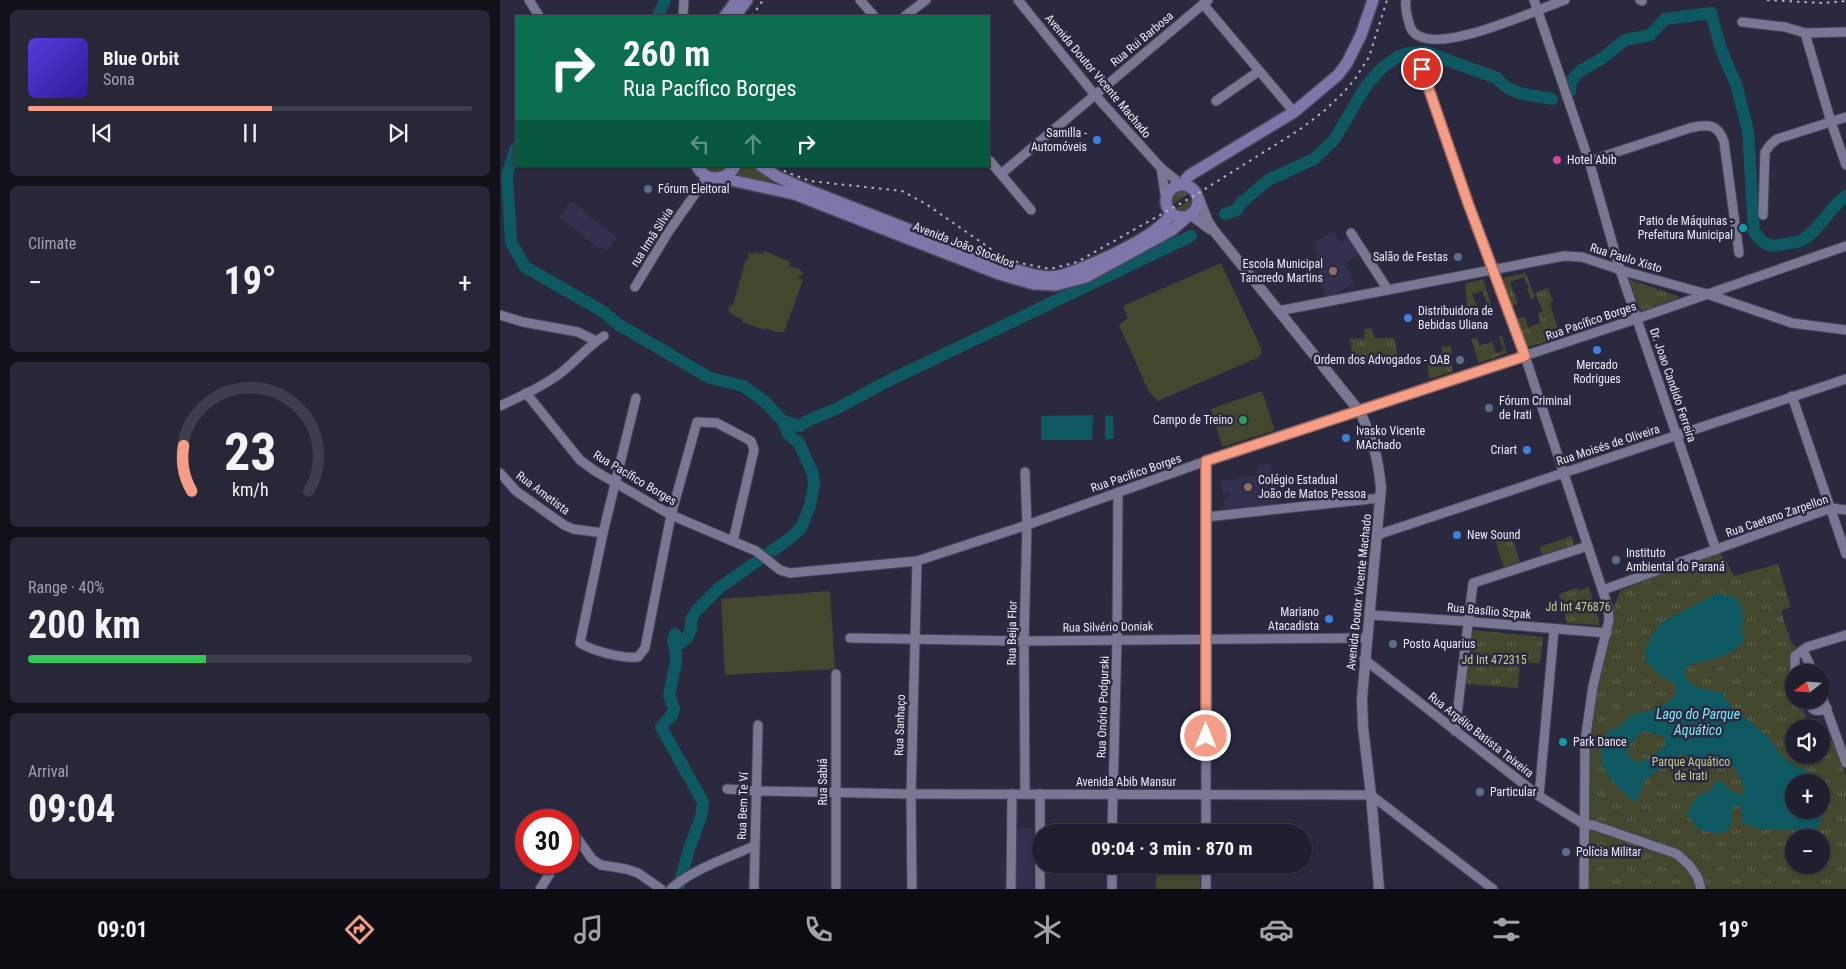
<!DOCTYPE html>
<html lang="en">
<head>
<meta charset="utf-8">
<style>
	body { margin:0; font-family:"Roboto Condensed",sans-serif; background:#282738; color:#f1f3f6; height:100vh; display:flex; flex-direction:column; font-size:19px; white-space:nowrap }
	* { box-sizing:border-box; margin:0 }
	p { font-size:16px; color:#a2a2ab }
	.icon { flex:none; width:28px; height:28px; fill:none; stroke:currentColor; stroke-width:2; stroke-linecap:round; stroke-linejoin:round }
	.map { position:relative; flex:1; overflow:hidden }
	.details { display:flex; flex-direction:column; gap:10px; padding:10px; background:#12111a; width:500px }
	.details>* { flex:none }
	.guide { position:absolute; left:15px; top:15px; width:475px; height:152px; border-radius:0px; box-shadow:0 1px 4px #0004,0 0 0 1px #3d3d4c; background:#0b6e4f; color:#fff; overflow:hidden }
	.needle { width:32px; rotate:253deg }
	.fabs { position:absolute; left:1285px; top:664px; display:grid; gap:10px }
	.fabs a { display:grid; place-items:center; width:45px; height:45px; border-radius:50%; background:#201f30; box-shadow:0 1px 4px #0004,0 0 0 1px #3d3d4c; font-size:25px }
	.speed { position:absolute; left:15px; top:809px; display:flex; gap:10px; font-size:25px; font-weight:700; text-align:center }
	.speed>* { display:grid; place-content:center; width:65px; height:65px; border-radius:50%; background:#201f30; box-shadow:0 1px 4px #0004,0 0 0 1px #3d3d4c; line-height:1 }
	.speed .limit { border:8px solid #d22; background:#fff; color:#111 }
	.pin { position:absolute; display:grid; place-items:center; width:42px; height:42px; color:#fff; margin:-21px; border:2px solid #fff; border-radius:50%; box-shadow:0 1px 5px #0007 }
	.me { position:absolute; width:55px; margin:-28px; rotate:0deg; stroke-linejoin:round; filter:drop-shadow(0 0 4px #0008) }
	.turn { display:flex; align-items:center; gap:18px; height:105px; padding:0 25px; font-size:22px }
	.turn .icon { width:65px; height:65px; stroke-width:2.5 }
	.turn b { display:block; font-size:35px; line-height:42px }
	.lanes { display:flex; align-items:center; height:48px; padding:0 25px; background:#0003; justify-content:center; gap:25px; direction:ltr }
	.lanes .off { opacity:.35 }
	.big { font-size:38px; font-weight:700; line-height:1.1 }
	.details .widget { flex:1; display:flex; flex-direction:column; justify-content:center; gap:8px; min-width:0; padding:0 18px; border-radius:8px; background:#282738 }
	.details .dial { align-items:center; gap:0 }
	.dial svg { height:130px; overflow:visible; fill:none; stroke:#3d3d4c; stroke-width:7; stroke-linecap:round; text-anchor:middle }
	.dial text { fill:#f1f3f6; stroke:none }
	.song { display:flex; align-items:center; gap:15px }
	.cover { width:60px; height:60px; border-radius:8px; background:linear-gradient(135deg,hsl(250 70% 55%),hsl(250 70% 35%)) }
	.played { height:5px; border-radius:2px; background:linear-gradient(90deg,#f49e88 55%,#3d3d4c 55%) }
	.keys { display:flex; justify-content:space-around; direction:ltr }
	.heat { display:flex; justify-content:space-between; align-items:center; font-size:28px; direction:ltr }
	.charge { height:8px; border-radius:4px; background:linear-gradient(90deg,#34c759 40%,#3d3d4c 0) }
	.trip { position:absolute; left:532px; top:824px; width:280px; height:50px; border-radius:25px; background:#201f30; box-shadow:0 1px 4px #0004,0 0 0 1px #3d3d4c; font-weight:700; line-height:50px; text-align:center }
	.dock { display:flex; height:80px; justify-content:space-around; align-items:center; background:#0d0c13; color:#a2a2ab }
	.dock .icon { width:35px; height:35px }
	.dock .active { color:#f49e88 }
	.dock b { font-size:22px; color:#f1f3f6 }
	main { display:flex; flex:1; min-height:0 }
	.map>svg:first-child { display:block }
	.built { fill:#33314f }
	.grass { fill:url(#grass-tufts); fill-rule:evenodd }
	.pitch { fill:#42472e }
	.water { fill:#0e5961; fill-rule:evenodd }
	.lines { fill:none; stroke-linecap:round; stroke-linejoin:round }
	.river { stroke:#0e5961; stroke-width:12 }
	.minor-casing { stroke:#474558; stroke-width:11 }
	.tertiary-casing { stroke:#474558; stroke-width:12 }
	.secondary-casing { stroke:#474558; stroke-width:14 }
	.minor { stroke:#797894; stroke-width:9 }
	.tertiary { stroke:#797894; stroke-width:10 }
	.secondary { stroke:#7e76a8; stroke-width:11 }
	.rail { stroke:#b3b3c4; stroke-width:2; stroke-dasharray:2.5 5; stroke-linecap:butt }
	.route-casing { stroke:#9f6758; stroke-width:12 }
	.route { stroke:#f49e88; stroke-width:9 }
	.shop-dot { fill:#3f7fe0; stroke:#2b2940; stroke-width:2 }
	.hotel-dot { fill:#d1479c; stroke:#2b2940; stroke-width:2 }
	.service-dot { fill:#5c6f8a; stroke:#2b2940; stroke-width:2 }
	.culture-dot { fill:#0f9aa8; stroke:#2b2940; stroke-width:2 }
	.education-dot { fill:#8d6e63; stroke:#2b2940; stroke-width:2 }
	.leisure-dot { fill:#2e9e5b; stroke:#2b2940; stroke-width:2 }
	.labels { text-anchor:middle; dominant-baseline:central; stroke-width:5; stroke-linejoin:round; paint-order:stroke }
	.street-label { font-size:12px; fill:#e9e9f8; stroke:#2b2940 }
	.poi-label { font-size:12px; fill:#e9e9f8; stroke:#2b2940; text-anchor:start }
	.park-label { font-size:12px; fill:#c2d186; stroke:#2b2940 }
	.water-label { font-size:14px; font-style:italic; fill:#80e8f6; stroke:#2b2940 }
</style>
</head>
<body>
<main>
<section class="details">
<div class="widget">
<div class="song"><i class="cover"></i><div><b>Blue Orbit</b><p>Sona</p></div></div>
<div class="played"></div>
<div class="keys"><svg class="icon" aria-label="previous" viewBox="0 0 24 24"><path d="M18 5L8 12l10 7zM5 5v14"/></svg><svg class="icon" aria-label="pause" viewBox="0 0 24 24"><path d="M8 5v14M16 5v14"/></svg><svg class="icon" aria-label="next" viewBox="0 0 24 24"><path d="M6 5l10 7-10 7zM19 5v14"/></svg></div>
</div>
<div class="widget"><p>Climate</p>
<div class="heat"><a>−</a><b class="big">19°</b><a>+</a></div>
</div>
<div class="widget dial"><svg viewBox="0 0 100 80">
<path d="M14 69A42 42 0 1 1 86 69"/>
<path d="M14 69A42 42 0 0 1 9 41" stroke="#f49e88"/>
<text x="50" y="56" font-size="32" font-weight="700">23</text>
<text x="50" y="72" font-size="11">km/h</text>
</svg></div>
<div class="widget"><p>Range · 40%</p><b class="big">200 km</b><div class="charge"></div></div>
<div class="widget"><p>Arrival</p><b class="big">09:04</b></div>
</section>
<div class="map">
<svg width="1346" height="889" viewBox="0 0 1346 889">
	<defs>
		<pattern id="grass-tufts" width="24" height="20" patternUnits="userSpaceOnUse" patternTransform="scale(1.25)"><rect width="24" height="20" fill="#42472e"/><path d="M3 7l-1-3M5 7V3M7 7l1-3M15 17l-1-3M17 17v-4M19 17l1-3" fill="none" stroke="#5d624d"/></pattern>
	</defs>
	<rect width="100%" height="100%" fill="#2b2940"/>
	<g class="built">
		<path d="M71 201 117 238 107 251 102 247 100 249 59 217Z"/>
		<path d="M833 232 840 243 848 238 859 255 844 264 855 282 828 298 817 280 822 277 812 260 819 255 812 244Z"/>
		<path d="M770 464 779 505 729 510V508L725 509 723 501 727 500V497L731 496 730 493 723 494 721 481 758 475 757 467Z"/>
		<rect x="514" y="828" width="19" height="61"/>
	</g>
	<g class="grass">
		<path d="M200 166H227C218 176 211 173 200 166Z"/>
		<path d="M241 166H258L279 183 232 175Z"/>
		<path d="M679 188 685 189 690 193 670 206 671 194Z"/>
		<path d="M693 198 692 207 687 212 679 213 673 210Z"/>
		<path d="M1026 273 1035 298 1031 299 1027 288 1029 287 1024 277 1010 282 1018 304 1012 306 1003 278Z"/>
		<path d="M983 279 991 304 987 306 986 304 987 303 982 291 972 294 978 309 968 312 965 284Z"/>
		<path d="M1129 279 1180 297 1141 312Z"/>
		<path d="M1048 288 1053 301 1050 303 1060 337 1025 348 1016 319 1025 317 1028 328 1040 323 1038 313 1043 312 1035 293Z"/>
		<path d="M871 328 875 338H894L900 364 889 367 882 357 876 360 873 356 861 367 853 359 850 339 865 338 864 329Z"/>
		<path d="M1002 336 1007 353 979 363 971 339 977 338 979 346 992 342 996 353 1004 350 999 337Z"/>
		<path d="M951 346 952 372 929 379 927 357 942 355V347Z"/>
		<path d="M1011 535 1020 562 1004 568 995 540Z"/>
		<path d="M1072 536 1074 545 1042 555 1040 547Z"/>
		<path d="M1216 550 1225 559 1234 576 1278 564 1291 607 1281 611 1291 642 1297 648H1306L1298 653 1290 662V670L1294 681V700H1300L1309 727 1294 728V755H1321V743L1334 740 1346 776V889H1088L1090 809 1087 773 1088 742 1096 689 1113 609 1120 591ZM1294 782H1321V810H1294ZM1294 838H1321V865H1294Z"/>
		<path d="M1089 587 1100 625 1067 623 1059 594 1077 588 1078 591Z"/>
		<path d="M971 630 1043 637 1040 663H1020L1018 688 966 684Z"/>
	</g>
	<g class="pitch">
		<path d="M249 251 252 255 254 252 263 254 264 251 291 262 289 266 299 269 304 274 297 277 303 280 284 332H276L266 328 265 330 242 322V319L234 316 228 310 230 305H233L246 259 249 260 248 254Z"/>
		<path d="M721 263 761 348V354L759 357 658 401 649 392 619 325 628 318 623 306Z"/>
		<path d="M762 391 774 428 773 431 725 446H722L711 409Z"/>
		<path d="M330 591 335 669 225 675 221 599Z"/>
		<path d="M657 865H700V889H656Z"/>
	</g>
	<g class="water">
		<path d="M593 415 592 440H541V416Z"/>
		<path d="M608 415 613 416 614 438 606 440 605 438V416Z"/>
		<path d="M1216 594 1230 595 1240 601 1243 618 1241 632 1245 642C1226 657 1212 660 1188 665L1184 671C1189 690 1205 689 1222 692L1227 702 1269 738 1279 753 1291 764 1306 770 1318 782H1294V810H1321V786C1333 798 1323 814 1318 828L1309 832H1300L1295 830H1262L1242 823 1241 807 1235 805C1230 811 1233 817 1231 824 1226 839 1208 831 1198 829L1187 813 1199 794 1208 792 1217 782H1222L1235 794 1243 793C1243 781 1239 772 1231 764H1224L1180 754 1145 780 1136 802C1128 798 1124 793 1118 787 1100 767 1095 755 1109 730L1121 726 1129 716 1160 708 1175 696 1176 684 1163 677 1146 662 1145 649 1152 635 1160 623ZM1144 731 1164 736 1165 745 1159 752 1154 753 1148 760 1136 762C1124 753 1124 750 1135 740 1138 737 1140 733 1144 731Z"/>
	</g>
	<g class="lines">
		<g class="river">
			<path d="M158 16 165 0"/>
			<path d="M1070 91 1071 81 1080 71 1101 59 1125 40 1150 35 1165 19 1211 13 1221 49 1237 87 1248 131 1254 232C1264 244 1267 248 1283 244 1289 243 1297 243 1302 240 1319 231 1330 207 1346 196"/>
			<path d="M16 148 7 175 11 242 25 267 104 312 116 323 210 378 243 386 263 400 283 421 300 426 307 421 336 409 388 381 691 236"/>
			<path d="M725 214 737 210 741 203 768 180 814 159 834 140 866 86 882 68 897 57 909 53 925 52 997 78C1009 95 1033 95 1052 99"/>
			<path d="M178 889 189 849 201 817 203 802 161 727 172 715 174 709 169 695 176 662V653L173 641 175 634 181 643 187 638 191 629V620L196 611 219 588 289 539 301 528 310 506 314 485 313 474 299 443 288 434 283 421"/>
		</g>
		<g class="minor-casing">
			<g id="minor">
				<path d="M29 0 39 16"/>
				<path d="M360 0 374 16"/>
				<path d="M518 0 595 95 661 168 676 180 679 185"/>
				<path d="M906 0C905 5 906 10 907 15 909 23 910 31 917 35 945 53 1035 10 1065 0"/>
				<path d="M1034 0 1089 161 1120 270 1216 550"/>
				<path d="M1140 0 1142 1"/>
				<path d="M703 4 794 112"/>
				<path d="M183 16 184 0"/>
				<path d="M405 16 426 0"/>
				<path d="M1242 22 1285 27 1305 33 1346 32"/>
				<path d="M1305 33 1331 122 1346 165"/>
				<path d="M922 69 968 203 1019 338 1108 607 1109 620 1093 686 1085 741 1084 889"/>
				<path d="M716 101 759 71"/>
				<path d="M489 160 531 210"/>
				<path d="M1089 161 1190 128C1207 124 1218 123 1224 142L1239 253"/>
				<path d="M661 168 666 200"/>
				<path d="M501 174 708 0"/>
				<path d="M1263 215 1265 152 1270 145 1277 139 1346 117"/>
				<path d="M851 233 888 290"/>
				<path d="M135 287 169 231 207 177"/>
				<path d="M778 311 1064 256 1082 257 1127 272 1207 294 1292 323 1346 330"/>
				<path d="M0 315 23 322 78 332 96 341"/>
				<path d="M26 393 80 460 95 471 171 515 256 551 280 570 290 573 417 561 527 525 706 461 1136 319 1346 246"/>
				<path d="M1292 396 1346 554"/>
				<path d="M136 398 103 533 80 643C93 651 123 659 138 657L145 648 171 515 197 422 217 423 251 441 254 450 233 541"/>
				<path d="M0 406C21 396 44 386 62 372 77 360 88 346 104 336"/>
				<path d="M0 473 16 491 64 525 73 529 103 533"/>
				<path d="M706 517 880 498"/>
				<path d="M877 535 1346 379"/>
				<path d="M1103 590 1331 508 1346 510"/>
				<path d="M870 615 962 621 1107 633"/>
				<path d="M350 638 524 641 867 638"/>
				<path d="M1303 650 1313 672"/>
				<path d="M864 659 1039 796 1085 825H1093L1177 854 1190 866 1198 878 1201 889"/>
				<path d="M1295 672V656L1307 647 1346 635"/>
				<path d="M1321 694 1346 763"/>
				<path d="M1307 700C1312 711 1315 713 1327 708"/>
				<path d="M955 731 973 583 1088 546"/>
				<path d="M227 789 256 791 411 794 871 795 993 889"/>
				<path d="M525 794 524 641 527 525 525 472"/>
				<path d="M1039 796 1054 630"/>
				<path d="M55 820 58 817 64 820"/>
				<path d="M69 827 92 859 101 865 126 869 138 873 161 889"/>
				<path d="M612 832 617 639 618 492"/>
				<path d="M706 832V461"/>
				<path d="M612 865V889"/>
				<path d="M40 889 49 875 54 862"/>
				<path d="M171 889C189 871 229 857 254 846"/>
				<path d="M254 889 258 725"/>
				<path d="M336 889V674"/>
				<path d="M412 889 411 794 417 561"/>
				<path d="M511 889 512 794"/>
				<path d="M540 889V794"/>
				<path d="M706 889V865"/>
			</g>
		</g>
		<g class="tertiary-casing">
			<g id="tertiary">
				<path d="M699 199 708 222 715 232 860 412C873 440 878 457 881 488L862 698 863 727 871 795 879 889"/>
				<path d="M691 215 710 229"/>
			</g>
		</g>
		<g class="secondary-casing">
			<g id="secondary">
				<path d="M225 16 237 0"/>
				<path d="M235 16 247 0"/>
				<path d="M197 166C205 182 226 182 235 166"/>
				<path d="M261 166 278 177 298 186 505 267C521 271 541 279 558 276 580 271 666 234 671 212"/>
				<path d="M221 178 294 194 499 274 534 284 556 285 586 277 672 230 688 216"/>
				<circle cx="682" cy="201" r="16"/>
				<path d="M685 185 686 179 690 175 794 112 838 75 847 63 861 35 873 0"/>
			</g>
		</g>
		<use href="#minor" class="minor"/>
		<use href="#tertiary" class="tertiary"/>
		<use href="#secondary" class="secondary"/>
		<g class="rail">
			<path d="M1267 0 1322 3 1346 1"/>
			<path d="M252 16 263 0"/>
			<path d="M278 166 286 172 310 181 402 191 426 204 501 256 520 263 550 269 577 262 697 194 799 130 824 111 843 93 855 79 869 57 887 0"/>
		</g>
	</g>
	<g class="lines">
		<g class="route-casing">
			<path id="route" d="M706 736V461L1025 356 968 203 922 69"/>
		</g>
		<use href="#route" class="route"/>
	</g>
	<g class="shop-dot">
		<circle cx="597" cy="140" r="5"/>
		<circle cx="908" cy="318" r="5"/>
		<circle cx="1097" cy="350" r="5"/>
		<circle cx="846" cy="438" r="5"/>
		<circle cx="1027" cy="450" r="5"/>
		<circle cx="957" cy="535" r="5"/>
		<circle cx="829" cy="619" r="5"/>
	</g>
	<circle class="hotel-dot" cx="1057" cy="160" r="5"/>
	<g class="service-dot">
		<circle cx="148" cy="189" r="5"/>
		<circle cx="958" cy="257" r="5"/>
		<circle cx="960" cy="360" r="5"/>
		<circle cx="989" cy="408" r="5"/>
		<circle cx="1116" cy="560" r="5"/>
		<circle cx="893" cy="644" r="5"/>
		<circle cx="980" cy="792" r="5"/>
		<circle cx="1066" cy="852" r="5"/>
	</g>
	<g class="culture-dot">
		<circle cx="1243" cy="228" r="5"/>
		<circle cx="1063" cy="742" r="5"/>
	</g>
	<g class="education-dot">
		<circle cx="833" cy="271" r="5"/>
		<circle cx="748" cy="487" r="5"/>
	</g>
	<circle class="leisure-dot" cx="743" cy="420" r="5"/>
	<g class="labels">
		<g class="street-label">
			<text transform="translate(642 39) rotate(-40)">Rua Rui Barbosa</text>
			<text transform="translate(598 76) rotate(50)">Avenida Doutor Vicente Machado</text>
			<text transform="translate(152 237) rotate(-57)">rua Irmã Silvia</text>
			<text transform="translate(464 245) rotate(21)">Avenida João Stocklos</text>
			<text transform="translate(1126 258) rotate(17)">Rua Paulo Xisto</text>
			<text transform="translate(1091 321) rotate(-19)">Rua Pacífico Borges</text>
			<text transform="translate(1173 385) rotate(71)">Dr. Joao Candido Ferreira</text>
			<text transform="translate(1108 445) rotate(-18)">Rua Moisés de Oliveira</text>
			<text transform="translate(636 473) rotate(-19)">Rua Pacífico Borges</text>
			<text transform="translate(135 478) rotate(31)">Rua Pacífico Borges</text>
			<text transform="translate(43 493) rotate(37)">Rua Ametista</text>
			<text transform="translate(1277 516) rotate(-19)">Rua Caetano Zarpellon</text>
			<text transform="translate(859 592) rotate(-84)">Avenida Doutor Vicente Machado</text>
			<text transform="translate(989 611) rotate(5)">Rua Basílio Szpak</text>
			<text transform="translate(608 627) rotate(-1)">Rua Silvério Doniak</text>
			<text transform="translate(512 633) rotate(-89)">Rua Beija Flor</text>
			<text transform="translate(603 707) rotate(-88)">Rua Onório Podgurski</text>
			<text transform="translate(400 725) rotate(-88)">Rua Sanhaço</text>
			<text transform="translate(981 735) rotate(38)">Rua Argélio Batista Teixeira</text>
			<text transform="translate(323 782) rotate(-90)">Rua Sabiá</text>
			<text x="626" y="782">Avenida Abib Mansur</text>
			<text transform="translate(243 806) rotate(-88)">Rua Bem Te Ví</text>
		</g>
		<g class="poi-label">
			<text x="587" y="133" text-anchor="end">Samilla -<tspan x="587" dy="14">Automóveis</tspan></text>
			<text x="1067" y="160">Hotel Abib</text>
			<text x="158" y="189">Fórum Eleitoral</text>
			<text x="1233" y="221" text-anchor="end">Patio de Máquinas -<tspan x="1233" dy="14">Prefeitura Municipal</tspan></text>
			<text x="948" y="257" text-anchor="end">Salão de Festas</text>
			<text x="823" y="264" text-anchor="end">Escola Municipal<tspan x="823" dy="14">Tancredo Martins</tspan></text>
			<text x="918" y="311">Distribuidora de<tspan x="918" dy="14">Bebidas Uliana</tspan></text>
			<text x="950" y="360" text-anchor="end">Ordem dos Advogados - OAB</text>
			<text x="1097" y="365" text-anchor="middle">Mercado<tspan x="1097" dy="14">Rodrigues</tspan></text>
			<text x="999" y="401">Fórum Criminal<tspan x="999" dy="14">de Irati</tspan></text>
			<text x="733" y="420" text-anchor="end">Campo de Treino</text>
			<text x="856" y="431">Ivasko Vicente<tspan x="856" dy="14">MAchado</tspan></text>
			<text x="1017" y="450" text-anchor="end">Criart</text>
			<text x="758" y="480">Colégio Estadual<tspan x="758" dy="14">João de Matos Pessoa</tspan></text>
			<text x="967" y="535">New Sound</text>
			<text x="1126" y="553">Instituto<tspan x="1126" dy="14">Ambiental do Paraná</tspan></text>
			<text x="819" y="612" text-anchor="end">Mariano<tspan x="819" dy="14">Atacadista</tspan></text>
			<text x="903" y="644">Posto Aquarius</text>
			<text x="1073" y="742">Park Dance</text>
			<text x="990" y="792">Particular</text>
			<text x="1076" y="852">Polícia Militar</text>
		</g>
		<g class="park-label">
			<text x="1078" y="607">Jd Int 476876</text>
			<text x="994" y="660">Jd Int 472315</text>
			<text x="1191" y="762">Parque Aquático<tspan x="1191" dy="14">de Irati</tspan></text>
		</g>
		<g class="water-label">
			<text x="1198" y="714">Lago do Parque<tspan x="1198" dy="16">Aquático</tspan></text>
		</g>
	</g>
</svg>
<div class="fabs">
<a><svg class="needle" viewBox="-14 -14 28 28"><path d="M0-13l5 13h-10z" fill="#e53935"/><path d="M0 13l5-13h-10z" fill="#a2a2ab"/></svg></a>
<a><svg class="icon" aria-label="sound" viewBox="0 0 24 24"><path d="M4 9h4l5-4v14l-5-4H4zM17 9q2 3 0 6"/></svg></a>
<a>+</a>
<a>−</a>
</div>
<div class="speed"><div class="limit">30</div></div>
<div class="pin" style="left:922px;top:69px;background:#d93025"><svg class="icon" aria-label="arrive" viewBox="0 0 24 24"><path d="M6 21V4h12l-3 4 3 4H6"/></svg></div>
<svg class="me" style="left:706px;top:736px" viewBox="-20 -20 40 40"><circle r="17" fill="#f49e88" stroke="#fff" stroke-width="3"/><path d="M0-11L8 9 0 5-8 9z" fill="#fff"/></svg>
<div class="trip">09:04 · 3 min · 870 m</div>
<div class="guide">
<div class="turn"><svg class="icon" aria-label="right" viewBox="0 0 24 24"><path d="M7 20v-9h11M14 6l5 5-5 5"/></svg><div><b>260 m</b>Rua Pacífico Borges</div></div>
<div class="lanes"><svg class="icon off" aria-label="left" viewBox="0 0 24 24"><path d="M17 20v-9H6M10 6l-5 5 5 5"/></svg><svg class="icon off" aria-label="ahead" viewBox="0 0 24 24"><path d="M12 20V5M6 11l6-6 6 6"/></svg><svg class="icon" aria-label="right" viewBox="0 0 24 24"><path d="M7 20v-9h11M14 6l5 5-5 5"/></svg></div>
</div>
</div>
</main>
<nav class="dock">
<b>09:01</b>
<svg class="icon active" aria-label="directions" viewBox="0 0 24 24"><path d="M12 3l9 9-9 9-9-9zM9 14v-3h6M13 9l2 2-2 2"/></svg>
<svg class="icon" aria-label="music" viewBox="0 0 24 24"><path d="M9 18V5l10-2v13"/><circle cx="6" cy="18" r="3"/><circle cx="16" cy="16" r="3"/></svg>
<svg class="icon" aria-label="phone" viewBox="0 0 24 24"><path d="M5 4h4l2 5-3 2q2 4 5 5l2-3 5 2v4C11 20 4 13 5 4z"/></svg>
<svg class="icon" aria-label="climate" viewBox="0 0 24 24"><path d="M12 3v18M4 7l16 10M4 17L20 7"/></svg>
<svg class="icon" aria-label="car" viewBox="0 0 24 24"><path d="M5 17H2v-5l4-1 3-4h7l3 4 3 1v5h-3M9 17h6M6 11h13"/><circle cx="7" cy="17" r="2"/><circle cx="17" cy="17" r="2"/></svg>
<svg class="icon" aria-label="filters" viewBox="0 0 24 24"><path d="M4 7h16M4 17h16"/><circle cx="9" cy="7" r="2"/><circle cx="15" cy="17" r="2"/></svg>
<b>19°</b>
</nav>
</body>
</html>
